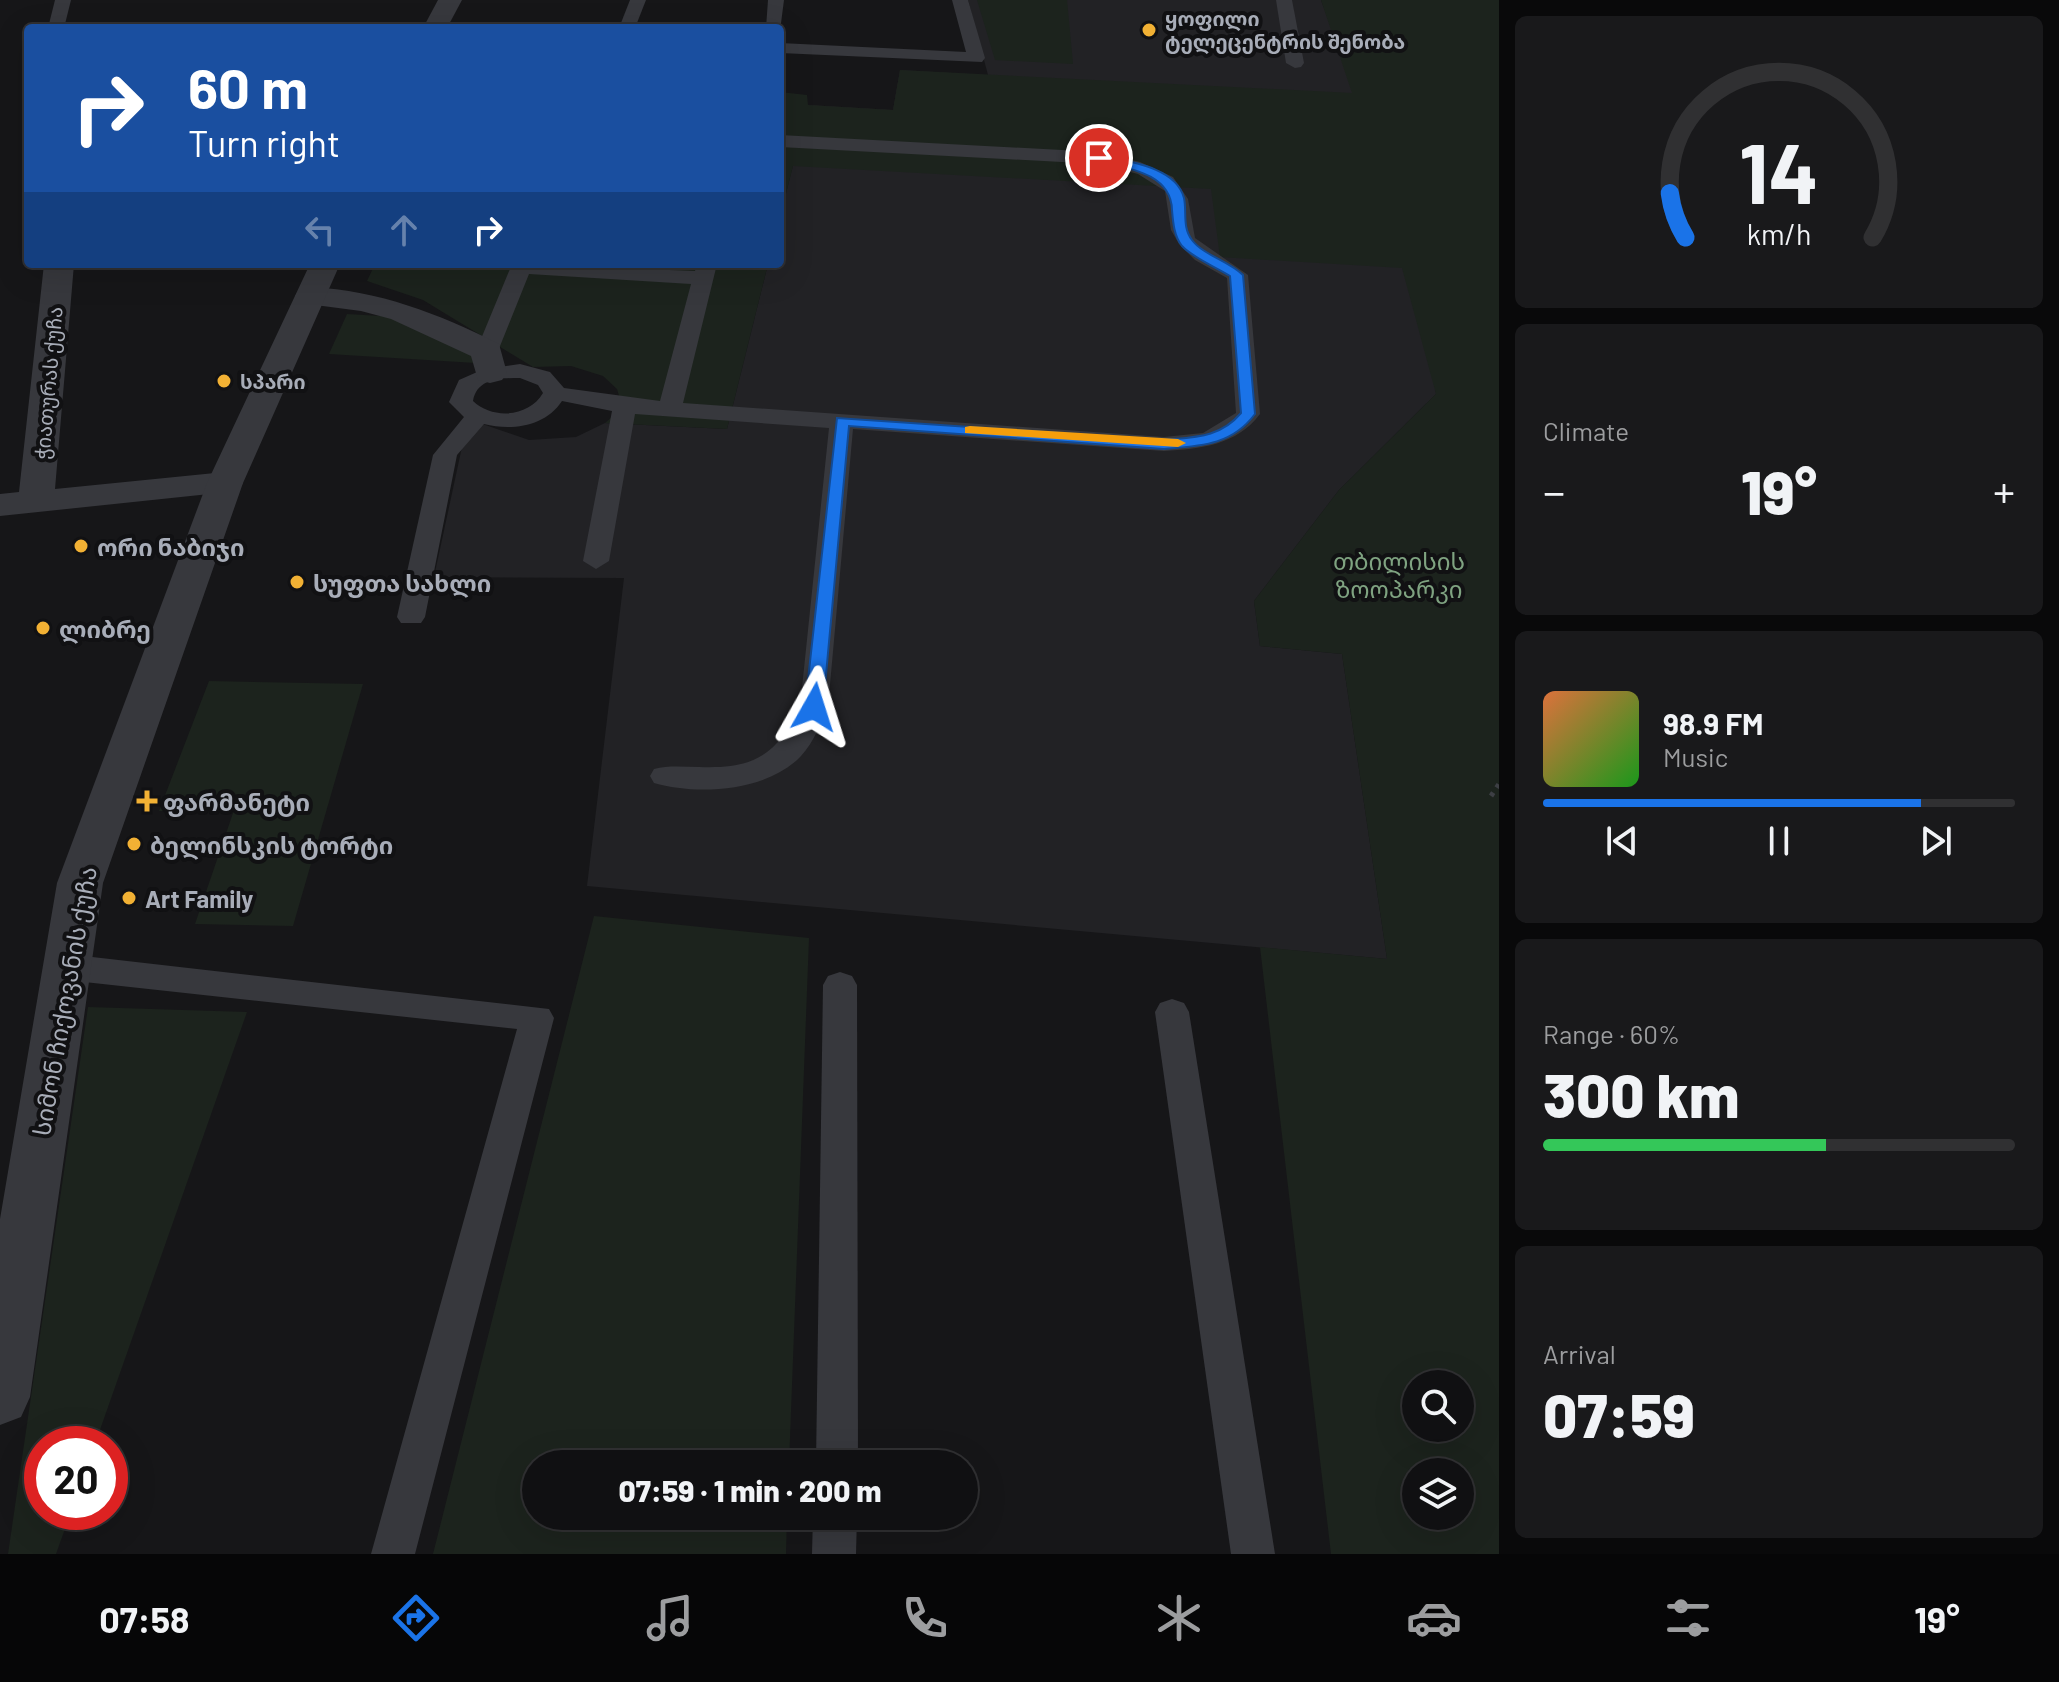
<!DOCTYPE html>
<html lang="en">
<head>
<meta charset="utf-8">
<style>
	body { margin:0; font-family:Barlow,"Noto Sans Georgian",sans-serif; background:#19191b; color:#f1f3f6; height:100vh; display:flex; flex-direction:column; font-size:30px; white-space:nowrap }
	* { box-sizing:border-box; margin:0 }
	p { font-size:26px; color:#9c9d9f }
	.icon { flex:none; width:44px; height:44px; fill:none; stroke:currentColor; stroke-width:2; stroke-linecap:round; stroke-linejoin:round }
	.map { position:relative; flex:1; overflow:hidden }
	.side { display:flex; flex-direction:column; gap:16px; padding:16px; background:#09090a; width:560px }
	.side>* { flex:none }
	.banner { position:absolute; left:24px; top:24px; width:760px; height:244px; border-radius:8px; box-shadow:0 8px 32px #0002,0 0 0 2px #303032; background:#1a4fa0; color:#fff; overflow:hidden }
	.fabs { position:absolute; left:1402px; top:1370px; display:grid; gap:16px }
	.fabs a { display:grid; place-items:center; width:72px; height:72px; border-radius:50%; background:#101012; box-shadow:0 8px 32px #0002,0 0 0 2px #303032; font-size:40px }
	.speed { position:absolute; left:24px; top:1426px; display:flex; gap:16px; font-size:40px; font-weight:700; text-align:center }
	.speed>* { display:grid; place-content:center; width:104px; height:104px; border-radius:50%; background:#101012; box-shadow:0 8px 32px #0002,0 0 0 2px #303032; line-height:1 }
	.speed .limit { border:12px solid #d22; background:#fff; color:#111 }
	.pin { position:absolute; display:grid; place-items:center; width:68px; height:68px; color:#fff; margin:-34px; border:4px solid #fff; border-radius:50%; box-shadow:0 2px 8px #0007 }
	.me { position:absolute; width:88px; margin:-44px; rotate:6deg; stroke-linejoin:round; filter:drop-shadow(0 0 6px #0008) }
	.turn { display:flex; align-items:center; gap:28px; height:168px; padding:0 32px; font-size:36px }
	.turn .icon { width:104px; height:104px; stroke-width:2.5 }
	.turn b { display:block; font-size:56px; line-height:68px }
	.lanes { display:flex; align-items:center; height:76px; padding:0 32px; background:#0003; justify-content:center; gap:40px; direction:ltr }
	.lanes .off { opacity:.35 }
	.big { font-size:60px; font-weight:800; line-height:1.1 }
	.side .widget { flex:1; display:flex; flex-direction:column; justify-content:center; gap:12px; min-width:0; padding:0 28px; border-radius:12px; background:#19191b }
	.side .dial { align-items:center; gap:0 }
	.dial svg { height:208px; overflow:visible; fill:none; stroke:#303032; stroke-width:7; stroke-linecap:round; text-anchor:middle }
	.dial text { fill:#f1f3f6; stroke:none }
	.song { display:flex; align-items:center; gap:24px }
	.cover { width:96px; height:96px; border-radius:12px; background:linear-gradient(135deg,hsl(20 70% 55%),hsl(120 70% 35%)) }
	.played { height:8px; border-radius:4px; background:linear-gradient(90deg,#1a73e8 80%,#303032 80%) }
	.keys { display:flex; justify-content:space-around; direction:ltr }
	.heat { display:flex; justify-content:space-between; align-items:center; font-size:44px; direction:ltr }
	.charge { height:12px; border-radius:6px; background:linear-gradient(90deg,#34c759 60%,#303032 0) }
	.trip { position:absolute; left:522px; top:1450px; width:456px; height:80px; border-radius:40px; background:#101012; box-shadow:0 8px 32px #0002,0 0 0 2px #303032; font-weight:800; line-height:80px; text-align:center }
	.menu { display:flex; height:128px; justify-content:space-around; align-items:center; background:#060607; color:#9c9d9f }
	.menu .icon { width:56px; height:56px }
	.menu .current { color:#1a73e8 }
	.menu b { font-size:36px; color:#f1f3f6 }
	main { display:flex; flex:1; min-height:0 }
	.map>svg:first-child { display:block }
	.built { fill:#222225 }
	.green { fill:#1c231d; fill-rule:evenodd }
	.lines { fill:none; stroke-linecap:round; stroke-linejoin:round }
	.path-far1 { stroke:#3d3f44; stroke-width:4; stroke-dasharray:3 5; stroke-linecap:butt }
	.path { stroke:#3d3f44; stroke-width:5; stroke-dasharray:4 6; stroke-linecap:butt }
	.service { fill:#37383d; fill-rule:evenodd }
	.minor { fill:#37383d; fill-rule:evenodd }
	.tertiary { fill:#37383d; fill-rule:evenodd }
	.route { fill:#1a73e8; stroke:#114b97; stroke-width:2 }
	.slow { fill:#f59e0b }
	.poi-dot { fill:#f2b134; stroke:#111113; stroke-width:3 }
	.labels { text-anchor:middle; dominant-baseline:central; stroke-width:8; stroke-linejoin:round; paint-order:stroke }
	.far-poi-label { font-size:20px; font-weight:bold; fill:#a8adb8; stroke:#111113; text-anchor:start }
	.far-street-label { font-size:20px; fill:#a8adb8; stroke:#111113 }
	.poi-label { font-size:24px; font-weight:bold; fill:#a8adb8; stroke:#111113; text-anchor:start }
	.park-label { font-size:24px; fill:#7fa381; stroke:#111113 }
	.street-label { font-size:24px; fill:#a8adb8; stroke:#111113 }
</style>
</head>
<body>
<main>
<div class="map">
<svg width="1499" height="1554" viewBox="0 0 1499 1554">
	<rect width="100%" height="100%" fill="#161618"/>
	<path class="built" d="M968 0H1321L1426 283 1436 394 1339 490 1254 601 1260 646 1342 654 1387 959 587 886 624 578 434 577 468 419 529 440 576 437 605 423 727 429 768 264H780V217L808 105 893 110 900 70 988 75Z"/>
	<g class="green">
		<path d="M977 0H1067L1073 64 995 60Z"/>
		<path d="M1321 0H1499V1554H1331L1260 947 1387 959 1342 654 1260 646 1254 601 1339 490 1436 394 1402 268 1220 257 1211 189 793 166 780 217V92L807 95 808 105 893 110 900 70 1352 93ZM1416 1384H1460V1428H1416ZM1416 1472H1460V1516H1416Z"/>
		<path d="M375 264H768L727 429 605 423 613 416 620 399 617 389 603 376 571 366 533 367 423 300 367 281Z"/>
		<path d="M347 314 398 317 492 364 329 354Z"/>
		<path d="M209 681 363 684 293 926 195 924 233 813 159 811Z"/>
		<path d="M594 916 809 938 789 1464H536V1516H787L786 1554H433Z"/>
		<path d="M88 1007 247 1012 95 1444H42V1512H71L56 1554H8Z"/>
	</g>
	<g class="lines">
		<path class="path-far1" d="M409 265 477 264"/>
		<path class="path" d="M1491 796 1499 784"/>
		<g class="service">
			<path d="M55 0H71L64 28H48Z"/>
			<path d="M630 0H646L635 28H619Z"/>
			<path d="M768 0H784L780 31V28H766Z"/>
			<path d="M952 0H968L985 58 982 62 780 53V43L966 52Z"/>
			<path d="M1276 0H1292L1304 63 1301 67 1295 68 1286 63Z"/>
			<path d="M780 135 1099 152 1140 162 1173 177 1188 199 1195 238 1248 275 1260 414C1237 445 1200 449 1164 451L853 429 828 707C821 723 814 742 801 756 768 791 699 796 654 783L650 776 654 769C669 765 684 767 699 767 754 769 776 756 800 707L829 428 635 414 609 561 596 569 583 561 612 411 562 401C545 427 511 431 484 424L457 455 425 617 421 623H401L397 617 433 455 464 417 449 402 459 380 484 369 520 364 550 372 564 388 660 401 691 284 529 274 498 351 495 356H479L476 351 512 264 695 271 697 264H717L683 403 1164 437 1203 433 1236 413 1227 278 1195 260 1179 244 1171 230 1165 191 1138 174 1099 164 780 147ZM520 378 538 385 543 393C529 417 493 420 473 401 477 378 501 378 520 378Z"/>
			<path d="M66 954 549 1009 554 1018 415 1554H371L517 1029 66 980 54 976 49 967 54 958Z"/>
			<path d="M840 972 852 976 857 985 858 1464H816L823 985 828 976Z"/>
			<path d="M1172 999 1184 1003 1189 1012 1275 1554H1231L1155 1012 1160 1003Z"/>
			<path d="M813 1516H857L856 1554H812Z"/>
		</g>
		<g class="minor">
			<path d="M44 264H74L55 489 225 472 238 475 243 483 238 491 0 516V494L19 492Z"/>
			<path d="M311 287C380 291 437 313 499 344L507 373 502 380 490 383 478 380 471 356 391 319 361 311 300 303 295 296 300 289Z"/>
		</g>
		<g class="tertiary">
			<path d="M438 0H462L447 28H423Z"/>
			<path d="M310 264H340L243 483 103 883 30 1397 21 1417 0 1425V1219L57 883 207 483Z"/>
		</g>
	</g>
	<path class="route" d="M1099 155C1125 161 1176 166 1184 198 1187 212 1182 227 1192 240 1203 255 1229 261 1243 275L1255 414C1232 445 1201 446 1164 449L849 426 823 707 814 713 808 711 805 707 837 418 1164 440C1194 437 1220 438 1241 413L1230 276C1216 267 1193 258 1182 246 1174 236 1173 222 1172 210 1171 172 1125 168 1095 160Z"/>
	<path class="slow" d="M970 426 1178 439 1186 443 1178 447 965 433V427Z"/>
	<g class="poi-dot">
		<circle cx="1149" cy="30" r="8"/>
		<circle cx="224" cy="381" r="8"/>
		<circle cx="81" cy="546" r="8"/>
		<circle cx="297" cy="582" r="8"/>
		<circle cx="43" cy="628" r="8"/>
		<path d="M143 789h8v8h8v8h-8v8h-8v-8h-8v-8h8z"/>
		<circle cx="134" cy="844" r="8"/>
		<circle cx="129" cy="898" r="8"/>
	</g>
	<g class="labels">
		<g class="far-poi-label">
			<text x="1165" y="18">ყოფილი<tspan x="1165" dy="23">ტელეცენტრის შენობა</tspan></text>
			<text x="240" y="381">სპარი</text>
		</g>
		<g class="far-street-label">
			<text transform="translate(48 383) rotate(-85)">ჭიათურას ქუჩა</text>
		</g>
		<g class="poi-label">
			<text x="97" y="546">ორი ნაბიჯი</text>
			<text x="313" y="582">სუფთა სახლი</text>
			<text x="59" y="628">ლიბრე</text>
			<text x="163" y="801">ფარმანეტი</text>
			<text x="150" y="844">ბელინსკის ტორტი</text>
			<text x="145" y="898">Art Family</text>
		</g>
		<g class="park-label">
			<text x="1399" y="560">თბილისის<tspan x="1399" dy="28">ზოოპარკი</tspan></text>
		</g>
		<g class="street-label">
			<text transform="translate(64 1001) rotate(-80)">სიმონ ჩიქოვანის ქუჩა</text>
		</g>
	</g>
</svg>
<div class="fabs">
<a><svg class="icon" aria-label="search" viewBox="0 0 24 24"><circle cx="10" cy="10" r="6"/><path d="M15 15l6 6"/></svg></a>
<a><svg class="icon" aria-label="layers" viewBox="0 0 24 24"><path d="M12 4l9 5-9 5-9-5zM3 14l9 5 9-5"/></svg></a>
</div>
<div class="speed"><div class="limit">20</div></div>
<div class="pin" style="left:1099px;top:158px;background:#d93025"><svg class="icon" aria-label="arrive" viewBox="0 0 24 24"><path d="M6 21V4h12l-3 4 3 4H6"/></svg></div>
<svg class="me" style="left:814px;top:707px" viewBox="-20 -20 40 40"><path d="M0-17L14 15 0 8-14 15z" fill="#1a73e8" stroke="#fff" stroke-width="4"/></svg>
<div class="trip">07:59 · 1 min · 200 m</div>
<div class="banner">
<div class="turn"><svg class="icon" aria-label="right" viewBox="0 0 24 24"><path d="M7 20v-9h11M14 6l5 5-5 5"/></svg><div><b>60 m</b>Turn right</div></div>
<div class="lanes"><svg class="icon off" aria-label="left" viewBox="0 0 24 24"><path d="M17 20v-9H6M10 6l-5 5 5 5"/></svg><svg class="icon off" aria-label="ahead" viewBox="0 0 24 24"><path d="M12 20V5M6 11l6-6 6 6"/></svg><svg class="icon" aria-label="right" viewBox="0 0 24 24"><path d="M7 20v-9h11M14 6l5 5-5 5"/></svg></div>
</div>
</div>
<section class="side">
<div class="widget dial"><svg viewBox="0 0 100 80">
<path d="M14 69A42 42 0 1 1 86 69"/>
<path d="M14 69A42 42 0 0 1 8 52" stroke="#1a73e8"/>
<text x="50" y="56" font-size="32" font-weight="700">14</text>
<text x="50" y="72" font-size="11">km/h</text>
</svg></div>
<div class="widget"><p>Climate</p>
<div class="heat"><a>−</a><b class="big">19°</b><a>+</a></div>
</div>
<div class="widget">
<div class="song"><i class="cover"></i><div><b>98.9 FM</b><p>Music</p></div></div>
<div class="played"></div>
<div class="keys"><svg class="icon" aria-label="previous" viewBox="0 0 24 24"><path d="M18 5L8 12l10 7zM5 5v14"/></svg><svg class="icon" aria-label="pause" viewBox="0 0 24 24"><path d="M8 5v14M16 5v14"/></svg><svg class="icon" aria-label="next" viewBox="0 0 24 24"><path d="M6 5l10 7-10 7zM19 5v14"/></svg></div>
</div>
<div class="widget"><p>Range · 60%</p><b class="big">300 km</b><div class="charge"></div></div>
<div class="widget"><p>Arrival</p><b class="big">07:59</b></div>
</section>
</main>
<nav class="menu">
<b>07:58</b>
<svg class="icon current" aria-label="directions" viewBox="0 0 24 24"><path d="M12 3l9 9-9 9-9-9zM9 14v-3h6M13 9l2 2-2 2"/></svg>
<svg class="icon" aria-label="music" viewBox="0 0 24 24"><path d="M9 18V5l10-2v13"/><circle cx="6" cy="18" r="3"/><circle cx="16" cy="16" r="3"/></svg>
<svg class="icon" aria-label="phone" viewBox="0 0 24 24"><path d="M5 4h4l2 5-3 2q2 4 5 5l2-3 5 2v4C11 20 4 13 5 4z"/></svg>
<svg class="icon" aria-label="climate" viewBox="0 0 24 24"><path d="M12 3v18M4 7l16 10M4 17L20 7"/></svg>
<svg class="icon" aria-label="car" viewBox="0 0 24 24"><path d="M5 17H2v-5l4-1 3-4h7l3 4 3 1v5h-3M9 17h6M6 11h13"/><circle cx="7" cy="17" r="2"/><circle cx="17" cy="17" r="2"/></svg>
<svg class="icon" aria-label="filters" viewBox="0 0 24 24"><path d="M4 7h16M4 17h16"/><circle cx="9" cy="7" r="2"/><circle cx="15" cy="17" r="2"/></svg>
<b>19°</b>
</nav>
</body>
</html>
